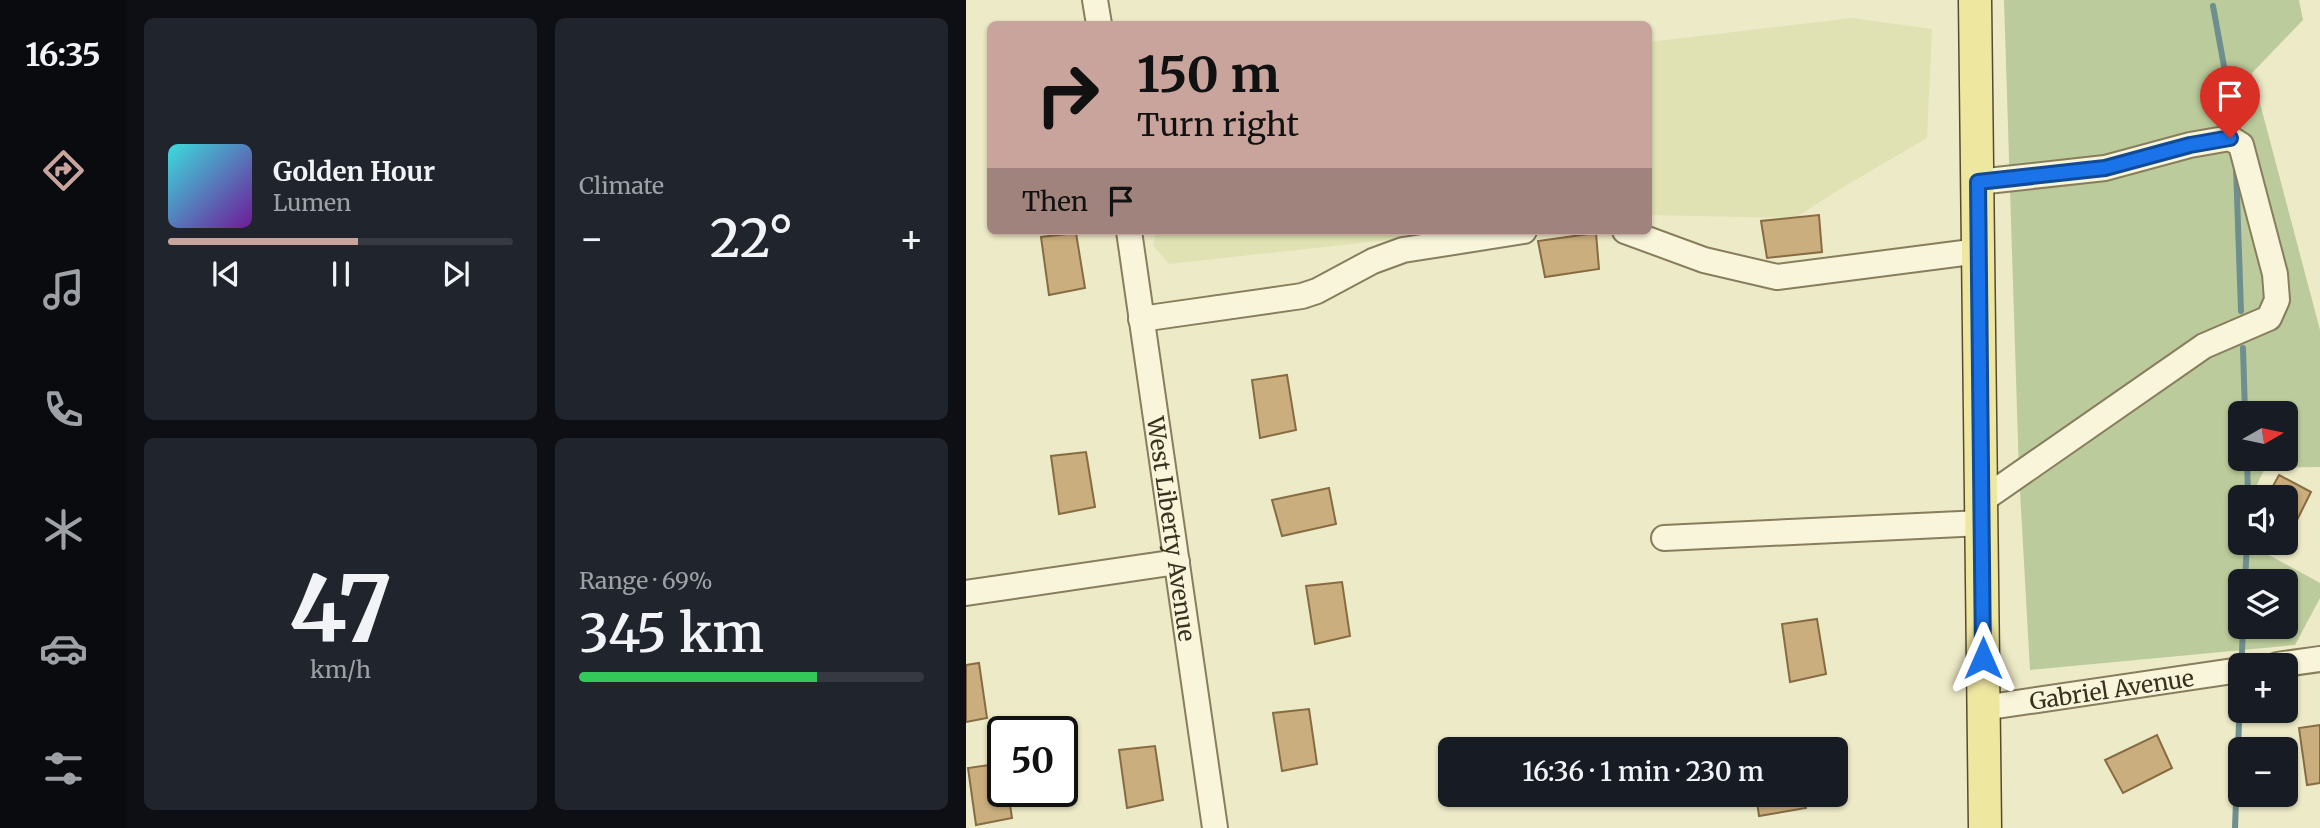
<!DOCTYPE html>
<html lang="en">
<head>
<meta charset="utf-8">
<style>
	body { margin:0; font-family:Merriweather,serif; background:#20242c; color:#f1f3f6; height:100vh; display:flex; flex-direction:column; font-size:26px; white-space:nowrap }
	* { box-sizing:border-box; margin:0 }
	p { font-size:23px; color:#9ea1a6 }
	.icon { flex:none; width:38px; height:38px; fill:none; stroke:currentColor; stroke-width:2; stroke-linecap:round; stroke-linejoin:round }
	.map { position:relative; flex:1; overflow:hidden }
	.details { display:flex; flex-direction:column; gap:18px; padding:18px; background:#0d0f14; width:840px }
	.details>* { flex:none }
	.top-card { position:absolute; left:21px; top:21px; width:665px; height:214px; border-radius:10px; box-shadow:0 2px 5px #0004; background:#c8a49c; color:#111; overflow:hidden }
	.needle { width:46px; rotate:81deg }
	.buttons { position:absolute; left:1262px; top:401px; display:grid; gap:14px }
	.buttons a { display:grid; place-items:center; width:70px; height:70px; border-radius:10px; background:#171b24; box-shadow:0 2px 5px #0004; font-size:35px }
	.speed { position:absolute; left:21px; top:716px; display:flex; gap:14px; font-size:35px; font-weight:700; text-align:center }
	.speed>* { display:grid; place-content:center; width:91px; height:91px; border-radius:50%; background:#171b24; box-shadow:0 2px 5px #0004; line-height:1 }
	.speed .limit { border:4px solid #111; border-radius:10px; background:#fff; color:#111 }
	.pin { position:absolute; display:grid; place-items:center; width:60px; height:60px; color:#fff; margin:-72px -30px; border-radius:50% 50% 50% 0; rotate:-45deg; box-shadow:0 0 7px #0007 }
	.pin .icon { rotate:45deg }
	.me { position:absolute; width:77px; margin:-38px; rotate:0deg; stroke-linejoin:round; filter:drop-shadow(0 0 5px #0008) }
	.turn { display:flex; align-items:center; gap:24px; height:147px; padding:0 35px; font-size:32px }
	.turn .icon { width:91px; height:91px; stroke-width:2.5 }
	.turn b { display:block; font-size:49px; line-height:60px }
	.then { display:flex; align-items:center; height:66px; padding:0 35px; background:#0003; gap:14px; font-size:26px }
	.big { font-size:52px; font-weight:600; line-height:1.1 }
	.details .widget { flex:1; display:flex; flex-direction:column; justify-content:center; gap:10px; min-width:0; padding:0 24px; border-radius:10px; background:#20242c }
	.details .dial { align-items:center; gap:0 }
	.dial b { font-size:91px; line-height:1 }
	.song { display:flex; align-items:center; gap:21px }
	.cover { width:84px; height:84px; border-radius:10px; background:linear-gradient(135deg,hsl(180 70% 55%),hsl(280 70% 35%)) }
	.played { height:7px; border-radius:4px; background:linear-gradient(90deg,#c8a49c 55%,#363941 55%) }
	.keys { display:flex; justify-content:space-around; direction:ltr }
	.heat { display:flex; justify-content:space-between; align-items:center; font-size:38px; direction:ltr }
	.charge { height:10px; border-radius:5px; background:linear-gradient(90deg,#34c759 69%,#363941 0) }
	.details .tiles { flex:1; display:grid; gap:18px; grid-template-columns:repeat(2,1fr) }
	.trip { position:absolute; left:472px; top:737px; width:410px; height:70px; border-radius:10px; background:#171b24; box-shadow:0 2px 5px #0004; font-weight:600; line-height:70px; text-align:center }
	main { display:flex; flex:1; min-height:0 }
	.menu { display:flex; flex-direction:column; width:126px; justify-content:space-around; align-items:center; background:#090b0e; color:#9ea1a6 }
	.menu .icon { width:49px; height:49px }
	.menu .active { color:#c8a49c }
	.menu b { font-size:32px; color:#f1f3f6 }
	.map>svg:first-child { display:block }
	.farmland { fill:#e0e2b4 }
	.green { fill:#bbcb9b; fill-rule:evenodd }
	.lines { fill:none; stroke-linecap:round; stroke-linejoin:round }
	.stream { stroke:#6f8f8e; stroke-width:6 }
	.building { fill:#caae7e; stroke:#876c43; stroke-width:2 }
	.minor-casing { stroke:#887d5d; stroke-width:28 }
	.major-casing { stroke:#564a31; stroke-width:35 }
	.minor { stroke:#f8f5da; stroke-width:24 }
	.major { stroke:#eee7a0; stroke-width:32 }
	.route-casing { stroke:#114b97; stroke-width:18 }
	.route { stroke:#1a73e8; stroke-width:12 }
	.labels { text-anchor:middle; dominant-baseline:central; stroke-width:7; stroke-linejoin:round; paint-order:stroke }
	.street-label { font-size:23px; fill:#393120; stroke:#f5f2d6 }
</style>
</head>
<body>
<main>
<nav class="menu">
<b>16:35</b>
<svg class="icon active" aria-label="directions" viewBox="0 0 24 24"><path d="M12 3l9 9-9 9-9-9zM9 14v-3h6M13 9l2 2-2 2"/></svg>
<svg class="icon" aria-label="music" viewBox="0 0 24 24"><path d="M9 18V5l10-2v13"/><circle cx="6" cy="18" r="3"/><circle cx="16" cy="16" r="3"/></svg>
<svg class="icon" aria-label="phone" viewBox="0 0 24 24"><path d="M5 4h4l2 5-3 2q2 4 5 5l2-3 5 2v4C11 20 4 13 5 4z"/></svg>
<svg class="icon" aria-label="climate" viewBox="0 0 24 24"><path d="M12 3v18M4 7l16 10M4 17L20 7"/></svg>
<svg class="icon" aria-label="car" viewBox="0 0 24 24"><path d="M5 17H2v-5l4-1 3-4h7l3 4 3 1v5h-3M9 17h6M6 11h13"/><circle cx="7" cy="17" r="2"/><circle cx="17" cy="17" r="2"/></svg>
<svg class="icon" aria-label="filters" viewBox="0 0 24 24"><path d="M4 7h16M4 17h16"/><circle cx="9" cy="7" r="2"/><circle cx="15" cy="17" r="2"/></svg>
</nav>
<section class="details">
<div class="tiles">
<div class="widget">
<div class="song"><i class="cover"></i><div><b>Golden Hour</b><p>Lumen</p></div></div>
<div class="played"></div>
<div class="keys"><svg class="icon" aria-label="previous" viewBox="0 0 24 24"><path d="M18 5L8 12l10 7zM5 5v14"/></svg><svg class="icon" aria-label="pause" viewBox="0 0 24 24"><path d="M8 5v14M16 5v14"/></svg><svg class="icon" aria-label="next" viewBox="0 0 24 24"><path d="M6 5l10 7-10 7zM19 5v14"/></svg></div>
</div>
<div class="widget"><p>Climate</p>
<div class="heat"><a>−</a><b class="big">22°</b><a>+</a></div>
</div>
<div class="widget dial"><b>47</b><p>km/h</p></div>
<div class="widget"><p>Range · 69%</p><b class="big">345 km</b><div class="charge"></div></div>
</div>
</section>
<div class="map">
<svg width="1354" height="828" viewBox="0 0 1354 828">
	<rect width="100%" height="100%" fill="#edeac7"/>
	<g class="farmland">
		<path d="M885 18 966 29 961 138 874 189 829 218 683 215V42Z"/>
		<path d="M190 231H504L203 264 187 245Z"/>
	</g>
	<path class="green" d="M1038 0H1333L1337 20 1286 73 1354 330V467L1299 468 1285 497H1274V519L1266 534 1274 539V542L1281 543 1354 583V598L1329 645 1064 670 1053 473ZM1274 413H1320V458H1274ZM1274 581H1320V626H1274Z"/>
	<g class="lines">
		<g class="stream">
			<path d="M1247 6 1268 121"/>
			<path d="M1270 167 1275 311"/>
			<path d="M1277 348 1279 413"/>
			<path d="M1281 458 1282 497"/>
			<path d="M1279 581 1281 542"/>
			<path d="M1276 652 1277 626"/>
			<path d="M1269 828 1274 696"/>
		</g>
	</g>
	<g class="building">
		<path d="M853 215 856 252 801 258 795 221Z"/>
		<path d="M110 233 119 288 83 295 75 237Z"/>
		<path d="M630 233 633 269 579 277 572 241Z"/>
		<path d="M321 375 330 430 294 438 286 380Z"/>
		<path d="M120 452 129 507 93 514 85 456Z"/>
		<path d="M1313 475 1345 492 1320 542V497H1301Z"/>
		<path d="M363 488 370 524 316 536 306 500Z"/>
		<path d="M376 582 384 636 349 644 340 586Z"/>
		<path d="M851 619 860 674 824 682 816 624Z"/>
		<path d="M13 663 21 718 0 722V665Z"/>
		<path d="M343 709 351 764 316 771 307 713Z"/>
		<path d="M1354 725V783L1341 785 1333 728Z"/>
		<path d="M1191 735 1206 768 1157 793 1139 760Z"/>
		<path d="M189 746 197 800 161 808 153 750Z"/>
		<path d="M37 763V791H42L46 818 10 825 2 768Z"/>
		<path d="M790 794H838L840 808 793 816Z"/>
	</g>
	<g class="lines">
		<g class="minor-casing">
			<g id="minor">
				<path d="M129 0 133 24"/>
				<path d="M1012 182 1139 168 1224 145 1264 138 1275 145 1309 274 1311 300 1303 318 1238 346 1015 501"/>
				<path id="s1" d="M163 231 249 828"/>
				<path d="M659 231 738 260 811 277 1013 251"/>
				<path d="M175 319 336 296 351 291 407 261 437 250 558 231"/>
				<path d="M698 538 1016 523"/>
				<path d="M0 593 211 562"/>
				<path d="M1311 665 1354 659"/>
				<path id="s2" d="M1017 708 1274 670"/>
			</g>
		</g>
		<g class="major-casing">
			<path id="major" d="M1009 0 1019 828"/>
		</g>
		<use href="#minor" class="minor"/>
		<use href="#major" class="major"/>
	</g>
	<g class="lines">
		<g class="route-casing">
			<path id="route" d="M1017 658 1012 182 1139 168 1224 145 1264 138"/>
		</g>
		<use href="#route" class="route"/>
	</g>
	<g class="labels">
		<g class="street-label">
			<text stroke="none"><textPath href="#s1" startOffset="301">West Liberty Avenue</textPath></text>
			<text stroke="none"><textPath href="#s2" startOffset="130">Gabriel Avenue</textPath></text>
		</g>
	</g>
</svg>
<div class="buttons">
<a><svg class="needle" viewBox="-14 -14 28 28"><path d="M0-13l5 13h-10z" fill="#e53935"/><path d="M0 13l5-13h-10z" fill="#9ea1a6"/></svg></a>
<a><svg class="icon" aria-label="sound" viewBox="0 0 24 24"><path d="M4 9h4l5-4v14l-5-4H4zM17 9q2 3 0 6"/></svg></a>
<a><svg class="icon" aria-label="layers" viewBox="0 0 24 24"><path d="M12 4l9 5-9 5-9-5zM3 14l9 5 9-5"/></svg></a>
<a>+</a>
<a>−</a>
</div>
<div class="speed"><div class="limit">50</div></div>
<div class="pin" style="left:1264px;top:138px;background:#d93025"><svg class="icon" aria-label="arrive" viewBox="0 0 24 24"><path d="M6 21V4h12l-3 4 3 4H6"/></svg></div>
<svg class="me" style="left:1017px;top:658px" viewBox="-20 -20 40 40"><path d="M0-17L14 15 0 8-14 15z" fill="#1a73e8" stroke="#fff" stroke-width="4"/></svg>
<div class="trip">16:36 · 1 min · 230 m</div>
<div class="top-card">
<div class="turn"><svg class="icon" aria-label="right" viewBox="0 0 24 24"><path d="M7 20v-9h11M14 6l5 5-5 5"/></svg><div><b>150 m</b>Turn right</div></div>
<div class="then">Then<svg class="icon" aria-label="arrive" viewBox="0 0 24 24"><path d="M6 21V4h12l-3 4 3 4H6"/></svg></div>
</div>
</div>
</main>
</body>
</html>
